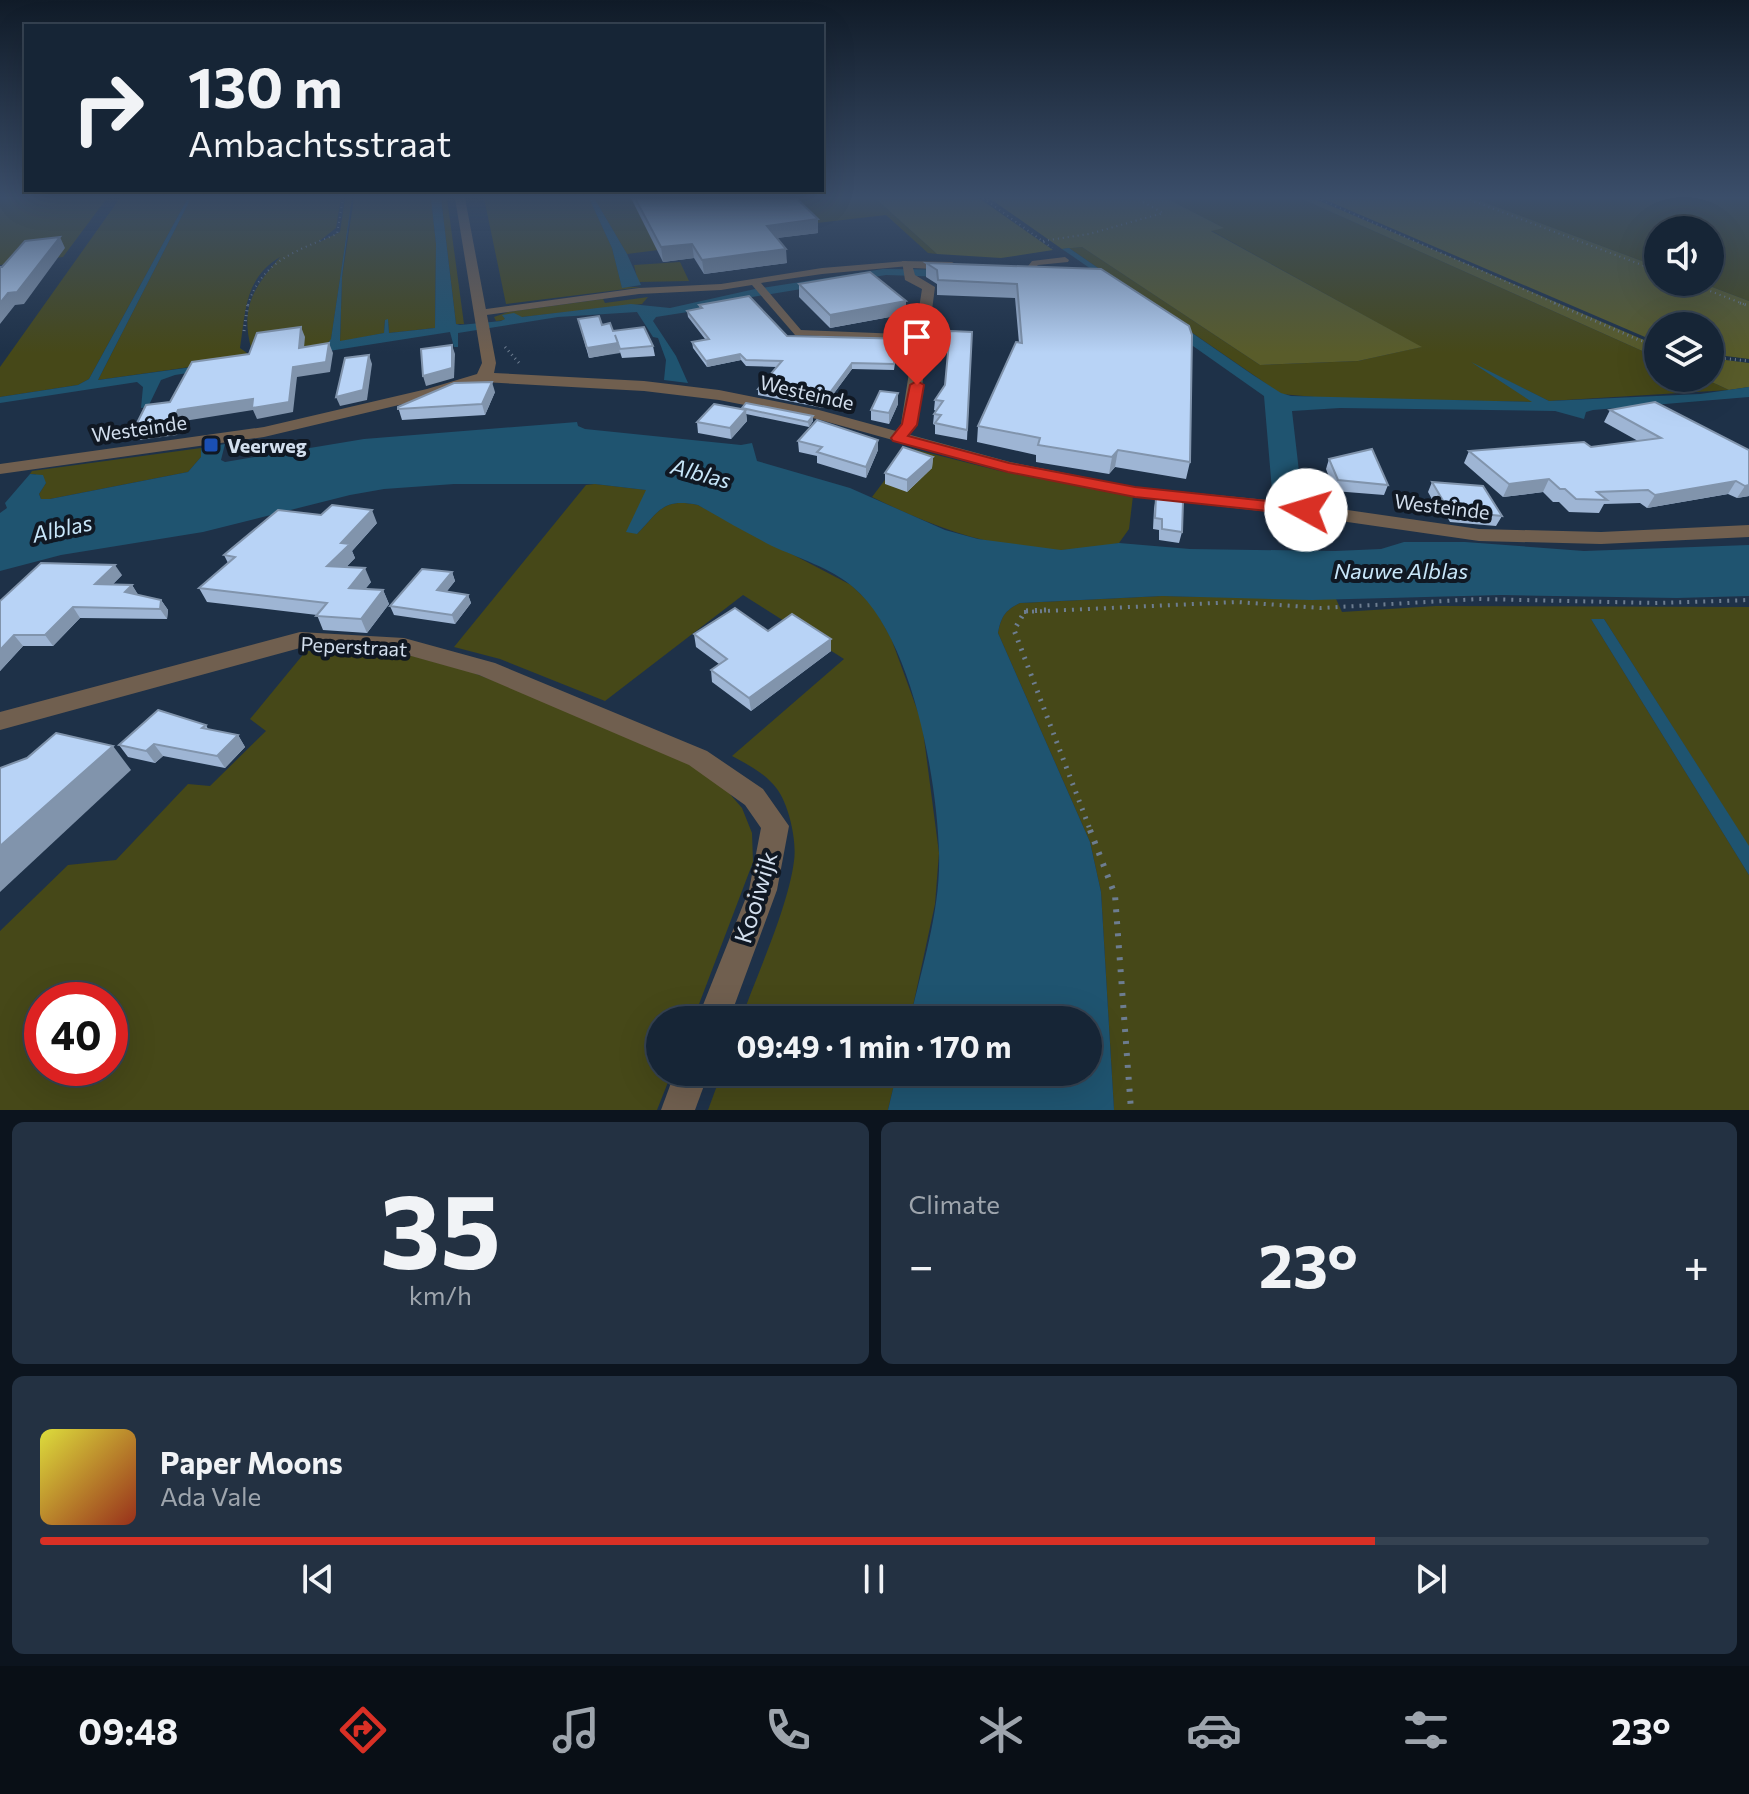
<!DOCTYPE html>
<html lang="en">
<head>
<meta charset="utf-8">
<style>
	body { margin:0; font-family:Commissioner,sans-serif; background:#233142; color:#f1f3f6; height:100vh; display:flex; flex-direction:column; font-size:30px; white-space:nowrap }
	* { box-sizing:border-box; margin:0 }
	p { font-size:26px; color:#9ea5ad }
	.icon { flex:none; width:44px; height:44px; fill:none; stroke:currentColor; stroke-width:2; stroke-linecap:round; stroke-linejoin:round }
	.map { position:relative; height:1110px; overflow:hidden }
	.side { display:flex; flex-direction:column; gap:12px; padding:12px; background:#0c141e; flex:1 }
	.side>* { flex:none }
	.banner { position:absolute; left:24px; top:24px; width:800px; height:168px; border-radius:0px; box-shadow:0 8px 32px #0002,0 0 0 2px #354251; background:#162536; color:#f1f3f6; overflow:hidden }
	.buttons { position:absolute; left:1644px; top:216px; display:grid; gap:16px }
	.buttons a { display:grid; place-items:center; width:80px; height:80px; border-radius:50%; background:#162536; box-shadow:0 8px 32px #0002,0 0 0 2px #354251; font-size:40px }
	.speed { position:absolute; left:24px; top:982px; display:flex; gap:16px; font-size:40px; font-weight:700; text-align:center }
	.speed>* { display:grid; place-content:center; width:104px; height:104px; border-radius:50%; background:#162536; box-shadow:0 8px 32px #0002,0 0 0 2px #354251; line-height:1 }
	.speed .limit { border:12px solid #d22; background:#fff; color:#111 }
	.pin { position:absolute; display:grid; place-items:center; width:68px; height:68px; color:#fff; margin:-82px -34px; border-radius:50% 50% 50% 0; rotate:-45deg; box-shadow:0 0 8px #0007 }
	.pin .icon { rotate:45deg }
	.me { position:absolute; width:88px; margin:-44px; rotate:276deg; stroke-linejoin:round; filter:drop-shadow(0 0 6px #0008) }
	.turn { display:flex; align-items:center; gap:28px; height:168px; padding:0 32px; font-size:36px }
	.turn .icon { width:104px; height:104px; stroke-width:2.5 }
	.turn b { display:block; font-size:56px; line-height:68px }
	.big { font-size:60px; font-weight:700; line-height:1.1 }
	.side .card { flex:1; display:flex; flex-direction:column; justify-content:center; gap:12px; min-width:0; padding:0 28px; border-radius:12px; background:#233142 }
	.side .dial { align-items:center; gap:0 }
	.dial b { font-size:104px; line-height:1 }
	.song { display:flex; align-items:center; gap:24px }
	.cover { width:96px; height:96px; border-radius:12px; background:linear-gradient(135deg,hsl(60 70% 55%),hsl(10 70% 35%)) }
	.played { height:8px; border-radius:4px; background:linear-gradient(90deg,#d93025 80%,#354251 80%) }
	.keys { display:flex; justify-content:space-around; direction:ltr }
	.heat { display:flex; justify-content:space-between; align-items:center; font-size:44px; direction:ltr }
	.side .tiles { flex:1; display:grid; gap:12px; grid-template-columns:1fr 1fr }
	.card:last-child { grid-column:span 2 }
	.trip { position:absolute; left:646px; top:1006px; width:456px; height:80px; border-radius:40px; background:#162536; box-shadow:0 8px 32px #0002,0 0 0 2px #354251; font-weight:700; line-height:80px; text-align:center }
	.tabs { display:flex; height:128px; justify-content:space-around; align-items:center; background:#090f16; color:#9ea5ad }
	.tabs .icon { width:56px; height:56px }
	.tabs .active { color:#d93025 }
	.tabs b { font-size:36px; color:#f1f3f6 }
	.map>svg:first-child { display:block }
	.green { fill:#464818; fill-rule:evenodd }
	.forest { fill:#595c2a }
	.water { fill:#1f5470 }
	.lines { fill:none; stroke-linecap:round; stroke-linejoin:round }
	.path-far4 { stroke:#6d7d90; stroke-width:2; stroke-dasharray:1 4; stroke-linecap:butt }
	.path-far3 { stroke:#6d7d90; stroke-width:3; stroke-dasharray:1 4; stroke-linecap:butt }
	.path-far2 { stroke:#6d7d90; stroke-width:4; stroke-dasharray:2 6; stroke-linecap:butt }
	.path-far1 { stroke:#6d7d90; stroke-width:5; stroke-dasharray:2 7; stroke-linecap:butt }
	.path { stroke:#6d7d90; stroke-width:6; stroke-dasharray:3 9; stroke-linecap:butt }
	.service { fill:#705f4f; fill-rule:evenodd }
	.minor { fill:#705f4f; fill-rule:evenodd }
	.tertiary { fill:#705f4f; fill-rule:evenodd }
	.wall { fill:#9eb5d4 }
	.shaded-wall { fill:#8194ac }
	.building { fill:#b8d3f6; stroke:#8194ac; stroke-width:2 }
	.route { fill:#d93025; stroke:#8d1f18; stroke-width:2 }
	.transit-dot { fill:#1a4fb4; stroke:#101823; stroke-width:3 }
	.labels { text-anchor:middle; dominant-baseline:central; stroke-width:8; stroke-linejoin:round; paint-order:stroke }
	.street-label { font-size:20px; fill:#d2deed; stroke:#101823 }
	.poi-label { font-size:20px; font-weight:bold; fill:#d2deed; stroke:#101823; text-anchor:start }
	.water-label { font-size:22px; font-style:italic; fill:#c8e6f9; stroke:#101823 }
	.near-street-label { font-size:24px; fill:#d2deed; stroke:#101823 }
</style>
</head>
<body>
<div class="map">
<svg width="1749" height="1110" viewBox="0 0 1749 1110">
	<rect width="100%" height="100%" fill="#1e3148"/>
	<g class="green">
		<path d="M0 198H107L63 257 0 265Z"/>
		<path d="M120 198H188L89 379 78 385 0 397V367Z"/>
		<path d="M191 198H341L336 228 317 243 340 232 345 198H352L331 340 327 344 265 356 251 348C240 305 255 287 280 257 244 279 246 311 240 348L254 358 98 380Z"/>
		<path d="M354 198H431L436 244 435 328 389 333 388 320H385L384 333 340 342 342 277Z"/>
		<path d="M441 198H447L464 324H456Z"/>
		<path d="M484 198H589L612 248 622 287H642L506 304Z"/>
		<path d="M594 198H722L674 248 627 254Z"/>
		<path d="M796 198H875L937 254 928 253 886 215 817 223Z"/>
		<path d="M1166 198H1300L1658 358V378H1703L1729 390 1549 401 1481 368 1534 402 1326 398 1281 394 1069 248 1082 247 1260 365 1358 361 1421 347 1210 230 1222 227Z"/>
		<path d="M1473 198H1749V301L1699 282H1710V230H1658V267Z"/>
		<path d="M680 262 689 281 638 282 634 265Z"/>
		<path d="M648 297 642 304 522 317 503 316 506 320 496 321 494 317 508 312 603 299 605 303Z"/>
		<path d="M201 448V457L188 472 50 499H41L39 494 46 483 35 474H30L32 471Z"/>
		<path d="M909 448 1000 471 1133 496 1129 529 1119 543C1034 564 948 535 872 497Z"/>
		<path d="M595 484 647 490 637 534C660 510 663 498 698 505L851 585 873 606 891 638 922 723 939 853 935 904 910 1020H741C757 974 788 908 794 861 797 841 789 805 777 789 766 774 749 765 732 756L844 659 743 595 605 701 500 659 454 647 586 485Z"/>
		<path d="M1162 596 1336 599 1342 612 1436 606 1749 607V847L1604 619H1591L1749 875V1110H1114L1101 892 1090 842 998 633C1001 617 1005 610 1020 603Z"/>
		<path d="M355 650 409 655 471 672 559 706 689 764 723 786 742 808 752 833 753 862 693 1020H660V1072H672L657 1110H0V931L68 865 116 860 188 784 210 786 266 731 250 719 306 651ZM42 1000H110V1068H42Z"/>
		<path d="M722 1072H897L888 1110H708Z"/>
	</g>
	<g class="forest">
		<path d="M875 198H979L1053 250 1001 258 937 254Z"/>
		<path d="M989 198H1166L1224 228 1211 231 1422 347 1358 361 1260 365 1082 247 1062 249Z"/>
		<path d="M1300 198H1313L1658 346V358Z"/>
		<path d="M1321 198H1473L1658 267V282H1699L1749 301V359L1710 354V326H1658V341L1645 337Z"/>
		<path d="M1710 358 1749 363V387L1729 390 1703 378H1710Z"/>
	</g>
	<g class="water">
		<path d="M188 198H191L98 380 251 359 327 344 331 339 352 198 342 277 340 341 384 333 385 320 388 319 389 333 435 328 436 244 431 198H441L456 324 460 325 501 321 505 319 502 315 514 313 522 317 631 304 670 308 755 289 883 269 1094 271 1062 249 1069 248 1253 375 1281 393 1291 396 1532 402 1471 362 1549 401 1700 394 1749 387V397L1593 410 1586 412 1584 419 1555 411 1340 408 1292 411 1303 506 1273 502 1264 396 1102 282 886 275 722 302 694 311 656 317 653 321 676 356 688 383 664 380 666 360 658 338 653 337 637 312 558 317 458 333V347H454L450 332 175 375 161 380 148 407 141 408 143 387 137 382 0 403V397L78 385 89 379Z"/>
		<path d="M589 198H594L627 254 641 285 622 288 612 248Z"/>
		<path d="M577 422 578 426 585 429 741 445 752 443 757 461 850 488 945 530 978 539 1061 550 1119 543 1190 549 1335 551 1381 549 1404 542H1465L1584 551 1749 545V596L1677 598 1502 595 1312 600 1162 596 1020 603C1005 610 1001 617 998 633L1090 842 1101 892 1114 1110H888L897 1072H1088V1020H910C922 966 941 909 939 853 937 779 912 636 853 587 831 568 798 558 772 546 747 533 722 519 698 505 663 498 660 510 637 534L626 532 646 490 595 484H454L384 489 350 495 203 532 61 555 0 571V513L7 508 5 503 30 474 43 475 46 483 39 494 41 499H50L188 472 201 457V448L225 444 221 460 225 462 364 439Z"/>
		<path d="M1591 619H1604L1749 846V875Z"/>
	</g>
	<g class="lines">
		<g class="path-far4">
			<path d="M983 198 1052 248"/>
			<path d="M1317 198 1559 305"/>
			<path d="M1465 198 1658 271"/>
			<path d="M1043 241 1089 234 1163 213 1136 198"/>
			<path d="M1687 282 1746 305"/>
			<path d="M248 305C261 261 298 250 337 234L343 198"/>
		</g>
		<g class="path-far3">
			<path d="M1554 303 1639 340 1658 345"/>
			<path d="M1740 303 1749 306"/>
			<path d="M244 331 248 303"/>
			<path d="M505 347 520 364"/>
			<path d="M1710 357 1749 361"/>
		</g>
		<path class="path-far2" d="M1024 612 1237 602 1321 608 1479 599 1655 603 1749 600"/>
		<path class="path-far1" d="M1046 610 1025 611 1014 630 1091 832"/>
		<path class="path" d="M1090 830 1115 895 1131 1110"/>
		<g class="service">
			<path d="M1065 257 1069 260 1068 262 1038 265 1029 273 1025 270 1032 261Z"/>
			<path d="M906 261 910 264 909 266 822 274 761 283 801 330 926 335 927 337 922 340 795 335 752 285 721 290 639 294 479 316 474 313 479 310 639 288 721 284 822 268Z"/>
		</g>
		<g class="minor">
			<path d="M902 261 952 262 958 266 952 270 913 268 915 275 935 287 917 425 904 442 898 443 890 438 901 424 922 289 905 280Z"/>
			<path d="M300 632 404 638 495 663 707 751 763 789 789 826 777 890 729 1020H697L749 890 761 828 745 805 689 765 479 675 404 654 300 648 0 730V712Z"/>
			<path d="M675 1072H709L695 1110H661Z"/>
		</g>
		<path class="tertiary" d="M455 198H465L496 363 494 373 644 381 719 390 819 410 1010 462 1135 487 1306 504 1479 529 1601 532 1749 525V537L1601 544 1479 541 1306 516 1135 497 1008 472 817 419 719 400 644 391 483 382 437 396 264 437 0 474V464L264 427 427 389 477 374 482 363Z"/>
	</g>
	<g class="wall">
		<path d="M631 198H796L818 233 777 238 787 263 704 274 694 258 663 262Z"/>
		<path d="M926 263 1101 269 1190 462 1186 479 1115 467 1109 474 1036 462V455L977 442 978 426 1019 343 1015 298 937 295V284L926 277Z"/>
		<path d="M799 284 906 301V314L830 328 799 297Z"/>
		<path d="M699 305 787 336 910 345 907 363H895L894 370 852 369 823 408 758 395V389L777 367 746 366 741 360 707 367 693 348 692 342 705 339 688 317 687 311 700 309Z"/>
		<path d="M578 319 602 325 613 331 653 346 655 356 622 358 620 352 589 358Z"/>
		<path d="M972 332 967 440 935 434V425L933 424 934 414 936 411 934 410 935 400 945 385Z"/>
		<path d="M495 392 485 415 402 420 398 407Z"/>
		<path d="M898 393V404L889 424 871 420V410Z"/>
		<path d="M742 408 813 416V421L809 427 746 414 747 421 731 439 698 433 697 422 742 409Z"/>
		<path d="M1610 410 1749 450V496L1737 498 1728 494 1647 508 1640 503 1604 504 1599 513 1569 512 1559 502H1553L1543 492 1503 497 1464 463 1469 451 1591 447 1638 441 1604 422Z"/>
		<path d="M798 441 878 450 866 478 817 463V456L799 452Z"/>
		<path d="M933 457 932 468 907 492 885 484V473Z"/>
		<path d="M1329 459 1388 485 1384 495 1334 491 1326 469Z"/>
		<path d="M1432 482 1502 516 1496 526 1450 522 1446 515 1440 514 1428 492Z"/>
		<path d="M1156 497 1182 532 1179 543 1159 540V530L1153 529 1154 509Z"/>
		<path d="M377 523 352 551 355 558 346 567 371 582 365 589 383 590 389 604 367 633 323 630 317 615 207 602 199 588 228 563 224 555Z"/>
		<path d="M452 572 455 581 446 592 468 595 471 603 455 624 394 615 390 606Z"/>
		<path d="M122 575 112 585H132L138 595 161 600 168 610 167 619 80 618 53 646H23L0 671V601Z"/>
		<path d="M768 631 831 639V651L751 711 712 682 711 670 719 664 696 647 694 634Z"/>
		<path d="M206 725 208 729 238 735 245 747 225 768 163 756 155 763 128 757 119 745Z"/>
	</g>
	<g class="shaded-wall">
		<path d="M818 219V233L768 239 767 226Z"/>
		<path d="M60 237 65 248 24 304 15 305 0 324V303Z"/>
		<path d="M692 244 694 258 663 262 661 247Z"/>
		<path d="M786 249 787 263 704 274 702 260Z"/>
		<path d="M906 301V314L830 328V315Z"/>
		<path d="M301 327 305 337 303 358 299 348Z"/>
		<path d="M329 343 333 353 330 372 297 377 293 412 257 419 253 410 184 421 177 435 140 440 134 429 178 410 253 399 293 367Z"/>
		<path d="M618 343 620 353 589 358 587 348Z"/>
		<path d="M452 345 455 354 454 378 426 386 423 376Z"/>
		<path d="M740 354 741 360 707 367 706 361Z"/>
		<path d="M369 355 372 364 367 400 340 406 336 397Z"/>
		<path d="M852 363V369L823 408V402Z"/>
		<path d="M492 382 495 392 485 415 482 404Z"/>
		<path d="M898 393V404L889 424V413Z"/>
		<path d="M746 410 747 421 731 439 730 428Z"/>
		<path d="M813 416V421L809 427 808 422Z"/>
		<path d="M878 440V450L866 478V467Z"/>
		<path d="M1118 450 1115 467 1109 474 1112 457Z"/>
		<path d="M933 457 932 468 907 492V480Z"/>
		<path d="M1549 479 1543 492 1503 497 1509 484Z"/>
		<path d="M1736 481 1728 494 1647 508 1655 495Z"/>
		<path d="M1749 485V496L1737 498 1745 486Z"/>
		<path d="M372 510 377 523 352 551 355 558 334 580 327 566 341 543Z"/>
		<path d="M115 565 122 575 102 595 95 584Z"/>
		<path d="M365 568 371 582 355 602 349 588Z"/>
		<path d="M452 572 455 581 441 599 437 590Z"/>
		<path d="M132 585 139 596 125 592Z"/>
		<path d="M383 590 389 604 367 633 361 619Z"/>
		<path d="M468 595 471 603 455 624 452 615Z"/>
		<path d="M161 600 168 610 167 619 160 609Z"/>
		<path d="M73 607 80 618 53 646 45 635Z"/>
		<path d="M14 635 23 646 0 671V650Z"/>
		<path d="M831 639V651L751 711 749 698Z"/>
		<path d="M238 735 245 747 225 768 217 756Z"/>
		<path d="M154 744 163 756 155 763 146 751Z"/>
		<path d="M113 746 131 770 0 892V846Z"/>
	</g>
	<g class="building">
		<path d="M635 198H796L818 219 767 226 786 249 702 260 692 244 661 247Z"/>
		<path d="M60 237 17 292 8 293 0 303V267H2L25 241Z"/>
		<path d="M926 263 1101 269 1189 326 1192 335 1190 462 1118 450 1112 457 1038 445 1040 438 978 426 1016 342 1022 343 1017 284 938 280 937 270Z"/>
		<path d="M870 272 906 301 830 315 799 284Z"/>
		<path d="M749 296 787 336 910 339 908 357H895L894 364 852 363 823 402 758 389 782 361 746 360 740 354 706 361 692 342 709 339 687 311 702 308 699 305Z"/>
		<path d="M599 316 602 325 610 323 613 331 644 327 653 346 620 349 615 335 618 343 587 348 578 319Z"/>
		<path d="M301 327 299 348 329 343 326 362 293 367 289 402 252 408 253 399 178 410 172 424 134 429 146 405 170 402 192 362 249 354 257 333Z"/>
		<path d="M950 331 972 332 967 430 935 423 941 415 934 414 943 401 935 400 945 385Z"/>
		<path d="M452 345V368L423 376 421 349Z"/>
		<path d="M369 355 363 390 336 397 345 358Z"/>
		<path d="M492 382 482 404 398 409V407L454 383Z"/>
		<path d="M880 391 898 393 889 413 871 410Z"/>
		<path d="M1655 402 1749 450V485L1745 486 1736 481 1655 495 1648 490 1597 492 1607 500 1576 499 1565 489H1560L1549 479 1509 484 1469 451 1584 442 1591 447 1661 438 1610 410Z"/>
		<path d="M746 403 813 416 808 422 742 408Z"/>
		<path d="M714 404 746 410 730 428 697 422Z"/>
		<path d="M817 420 878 440 866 467 817 452 822 447 798 441Z"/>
		<path d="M903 447 933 457 907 480 885 473Z"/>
		<path d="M1372 449 1388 485 1338 480 1329 459Z"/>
		<path d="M1432 482 1483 486 1502 516 1455 511 1451 505 1445 504Z"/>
		<path d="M1156 497 1183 501 1182 532 1162 529V519L1155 518Z"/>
		<path d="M332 505 372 510 341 543 350 544 327 566 365 568 349 588 383 590 361 619 316 616 327 603 199 588 235 557 224 555 278 510 321 515Z"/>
		<path d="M41 563 115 565 95 584 132 585 125 592 161 600 160 609 73 607 45 635H14L0 650V601Z"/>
		<path d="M422 569 452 572 437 590 468 595 452 615 390 606Z"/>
		<path d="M735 608 768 631 792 614 831 639 749 698 711 670 727 659 694 634Z"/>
		<path d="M158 710 206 725 202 728 238 735 217 756 154 744 146 751 119 745Z"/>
		<path d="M56 733 113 746 0 846V768L27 758Z"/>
	</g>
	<linearGradient id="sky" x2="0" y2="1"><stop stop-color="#101b28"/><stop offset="0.56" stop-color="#3b4e6a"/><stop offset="1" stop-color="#3b4e6a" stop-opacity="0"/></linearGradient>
	<rect width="1749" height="353" fill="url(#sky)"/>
	<path class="route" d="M917 381 924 385 917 425 908 436 1009 463 1135 487 1306 505 1315 510 1306 515 1135 497 1008 472 893 441 891 438 902 424 910 385Z"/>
	<rect class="transit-dot" x="203" y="437" width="16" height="16" rx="4"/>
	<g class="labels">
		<g class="street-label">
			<text transform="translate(807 392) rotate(13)">Westeinde</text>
			<text transform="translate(139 428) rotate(-8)">Westeinde</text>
			<text transform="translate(1442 506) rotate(7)">Westeinde</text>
			<text transform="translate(354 646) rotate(3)">Peperstraat</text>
		</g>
		<g class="poi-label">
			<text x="227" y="445">Veerweg</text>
		</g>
		<g class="water-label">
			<text transform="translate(701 473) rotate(15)">Alblas</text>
			<text transform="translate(62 528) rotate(-12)">Alblas</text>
			<text x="1401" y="570">Nauwe Alblas</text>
		</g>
		<g class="near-street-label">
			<text transform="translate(755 897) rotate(-73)">Kooiwijk</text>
		</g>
	</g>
</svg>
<div class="buttons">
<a><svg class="icon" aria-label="sound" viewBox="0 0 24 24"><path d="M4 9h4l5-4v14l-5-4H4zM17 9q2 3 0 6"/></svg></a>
<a><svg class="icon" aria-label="layers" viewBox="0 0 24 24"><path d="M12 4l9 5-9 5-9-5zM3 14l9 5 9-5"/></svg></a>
</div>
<div class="speed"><div class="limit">40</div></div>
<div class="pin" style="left:917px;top:385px;background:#d93025"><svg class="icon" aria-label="arrive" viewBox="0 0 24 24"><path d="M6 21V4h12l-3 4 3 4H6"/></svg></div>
<svg class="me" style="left:1306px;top:510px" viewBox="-20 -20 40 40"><circle r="19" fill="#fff"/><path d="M0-13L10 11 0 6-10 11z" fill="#d93025"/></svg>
<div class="trip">09:49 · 1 min · 170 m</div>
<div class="banner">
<div class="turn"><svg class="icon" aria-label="right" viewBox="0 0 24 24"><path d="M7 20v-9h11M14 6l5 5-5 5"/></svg><div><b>130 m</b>Ambachtsstraat</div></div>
</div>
</div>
<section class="side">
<div class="tiles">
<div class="card dial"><b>35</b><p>km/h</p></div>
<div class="card"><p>Climate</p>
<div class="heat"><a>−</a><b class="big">23°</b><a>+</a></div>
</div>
<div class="card">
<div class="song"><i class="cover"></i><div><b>Paper Moons</b><p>Ada Vale</p></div></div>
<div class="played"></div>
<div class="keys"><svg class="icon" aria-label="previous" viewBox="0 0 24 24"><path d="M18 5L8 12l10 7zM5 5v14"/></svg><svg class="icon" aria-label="pause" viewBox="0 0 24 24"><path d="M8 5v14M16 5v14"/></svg><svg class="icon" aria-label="next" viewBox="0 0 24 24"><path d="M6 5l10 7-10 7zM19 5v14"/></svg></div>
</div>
</div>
</section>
<nav class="tabs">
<b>09:48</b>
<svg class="icon active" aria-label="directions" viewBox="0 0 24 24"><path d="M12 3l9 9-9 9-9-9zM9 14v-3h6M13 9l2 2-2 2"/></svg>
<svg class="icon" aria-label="music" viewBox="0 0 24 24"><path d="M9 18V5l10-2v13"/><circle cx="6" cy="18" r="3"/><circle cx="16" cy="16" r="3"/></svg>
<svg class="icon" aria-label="phone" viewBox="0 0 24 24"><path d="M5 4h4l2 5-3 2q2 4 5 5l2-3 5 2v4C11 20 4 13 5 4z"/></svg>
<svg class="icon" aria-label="climate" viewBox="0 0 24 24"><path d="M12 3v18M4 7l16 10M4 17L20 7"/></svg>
<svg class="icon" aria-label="car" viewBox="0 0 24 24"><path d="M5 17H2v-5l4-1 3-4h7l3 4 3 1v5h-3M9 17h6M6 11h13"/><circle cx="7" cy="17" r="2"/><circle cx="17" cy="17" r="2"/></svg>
<svg class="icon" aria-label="filters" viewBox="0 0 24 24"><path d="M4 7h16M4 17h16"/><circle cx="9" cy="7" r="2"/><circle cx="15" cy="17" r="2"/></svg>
<b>23°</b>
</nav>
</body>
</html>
